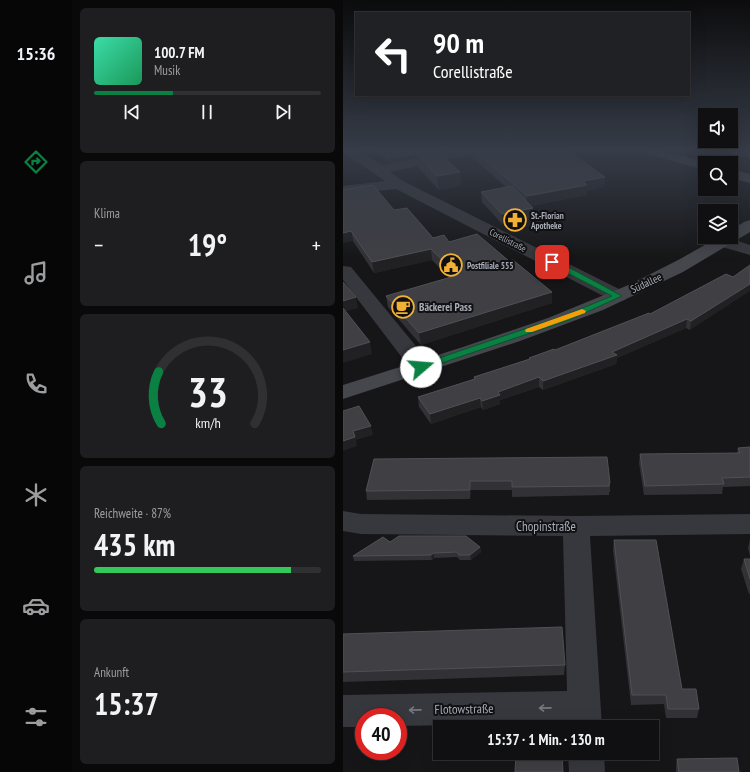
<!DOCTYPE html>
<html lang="de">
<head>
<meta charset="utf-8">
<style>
	body { margin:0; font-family:"PT Sans Narrow",sans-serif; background:#1e1e20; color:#f1f3f6; height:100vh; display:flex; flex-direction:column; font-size:15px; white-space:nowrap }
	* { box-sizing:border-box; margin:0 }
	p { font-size:13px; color:#9c9d9f }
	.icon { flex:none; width:22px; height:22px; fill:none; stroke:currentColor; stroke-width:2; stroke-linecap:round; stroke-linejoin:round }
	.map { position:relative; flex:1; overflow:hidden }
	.panel { display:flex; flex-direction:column; gap:8px; padding:8px; background:#09090a; width:271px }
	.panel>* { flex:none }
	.hud { position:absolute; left:12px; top:12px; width:335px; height:84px; border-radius:0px; box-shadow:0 4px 16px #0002,0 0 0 1px #303032; background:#202124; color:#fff; overflow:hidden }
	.buttons { position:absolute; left:355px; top:108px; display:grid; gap:8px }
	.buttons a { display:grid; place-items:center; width:40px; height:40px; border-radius:0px; background:#101012; box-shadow:0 4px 16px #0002,0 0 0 1px #303032; font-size:20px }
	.speed { position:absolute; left:12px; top:708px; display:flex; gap:8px; font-size:20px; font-weight:700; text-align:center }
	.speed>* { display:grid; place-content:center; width:52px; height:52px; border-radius:50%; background:#101012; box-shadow:0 4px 16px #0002,0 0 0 1px #303032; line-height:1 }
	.speed .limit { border:6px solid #d22; background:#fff; color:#111 }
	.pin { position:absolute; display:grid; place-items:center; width:34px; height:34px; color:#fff; margin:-17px; border-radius:8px; box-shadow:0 2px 6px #0006 }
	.me { position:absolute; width:44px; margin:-22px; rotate:72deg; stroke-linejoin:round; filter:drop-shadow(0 0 3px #0008) }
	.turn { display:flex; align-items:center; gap:14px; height:84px; padding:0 12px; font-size:18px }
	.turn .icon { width:52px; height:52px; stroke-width:2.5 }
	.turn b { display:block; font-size:28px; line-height:34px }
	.big { font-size:30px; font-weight:800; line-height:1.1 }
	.panel .card { flex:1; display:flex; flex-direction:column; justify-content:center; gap:6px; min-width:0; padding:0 14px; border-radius:6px; background:#1e1e20 }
	.panel .dial { align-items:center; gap:0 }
	.dial svg { height:104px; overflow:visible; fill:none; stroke:#303032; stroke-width:7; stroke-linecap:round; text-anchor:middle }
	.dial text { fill:#f1f3f6; stroke:none }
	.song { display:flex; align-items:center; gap:12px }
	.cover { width:48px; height:48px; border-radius:6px; background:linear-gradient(135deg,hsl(160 70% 55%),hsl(150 70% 35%)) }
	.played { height:4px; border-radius:2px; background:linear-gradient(90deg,#0b8043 35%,#303032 35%) }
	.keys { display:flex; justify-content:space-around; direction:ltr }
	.heat { display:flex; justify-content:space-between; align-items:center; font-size:22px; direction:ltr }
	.charge { height:6px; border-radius:3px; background:linear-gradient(90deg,#34c759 87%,#303032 0) }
	.trip { position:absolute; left:90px; top:720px; width:226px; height:40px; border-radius:0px; background:#101012; box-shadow:0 4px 16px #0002,0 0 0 1px #303032; font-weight:800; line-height:40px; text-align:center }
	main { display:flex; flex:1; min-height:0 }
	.tab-bar { display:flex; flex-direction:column; width:72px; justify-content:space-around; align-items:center; background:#060607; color:#9c9d9f }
	.tab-bar .icon { width:28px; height:28px }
	.tab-bar .current { color:#0b8043 }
	.tab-bar b { font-size:18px; color:#f1f3f6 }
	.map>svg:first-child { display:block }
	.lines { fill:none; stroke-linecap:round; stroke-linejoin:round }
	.street { fill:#37383d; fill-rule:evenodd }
	.secondary { fill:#45474d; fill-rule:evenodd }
	.wall { fill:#323236 }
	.shaded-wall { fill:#212124 }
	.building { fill:#3f3f44; stroke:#4f5156 }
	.oneway { stroke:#757881 }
	.route { fill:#0b8043; stroke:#07532c }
	.slow { fill:#f59e0b }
	.labels { text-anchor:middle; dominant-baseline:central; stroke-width:4; stroke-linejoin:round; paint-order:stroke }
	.far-poi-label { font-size:9px; font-weight:bold; fill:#a8adb8; stroke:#111113; text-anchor:start }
	.far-street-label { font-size:9px; fill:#a8adb8; stroke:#111113 }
	.street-label { font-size:11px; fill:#a8adb8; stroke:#111113 }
	.poi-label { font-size:11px; font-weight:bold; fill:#a8adb8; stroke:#111113; text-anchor:start }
	.near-street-label { font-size:13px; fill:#a8adb8; stroke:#111113 }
</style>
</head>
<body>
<main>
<nav class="tab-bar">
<b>15:36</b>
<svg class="icon current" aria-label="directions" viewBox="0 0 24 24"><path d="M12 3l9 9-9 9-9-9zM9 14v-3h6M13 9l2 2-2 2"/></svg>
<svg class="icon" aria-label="music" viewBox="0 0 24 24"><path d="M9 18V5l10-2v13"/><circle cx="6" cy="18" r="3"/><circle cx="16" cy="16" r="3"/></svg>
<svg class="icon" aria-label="phone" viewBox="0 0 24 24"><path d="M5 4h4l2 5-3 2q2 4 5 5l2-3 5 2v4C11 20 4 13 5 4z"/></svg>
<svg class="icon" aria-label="climate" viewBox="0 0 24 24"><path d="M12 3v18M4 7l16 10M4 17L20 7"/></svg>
<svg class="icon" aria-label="car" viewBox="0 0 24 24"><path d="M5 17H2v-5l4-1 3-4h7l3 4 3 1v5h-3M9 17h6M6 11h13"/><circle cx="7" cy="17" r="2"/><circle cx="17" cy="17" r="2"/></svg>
<svg class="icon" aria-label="filters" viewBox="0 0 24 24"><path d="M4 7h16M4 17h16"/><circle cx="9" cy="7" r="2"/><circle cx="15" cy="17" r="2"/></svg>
</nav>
<section class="panel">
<div class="card">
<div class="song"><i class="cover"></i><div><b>100.7 FM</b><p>Musik</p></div></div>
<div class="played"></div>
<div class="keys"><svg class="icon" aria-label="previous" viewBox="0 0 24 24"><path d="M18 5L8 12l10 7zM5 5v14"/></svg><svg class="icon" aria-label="pause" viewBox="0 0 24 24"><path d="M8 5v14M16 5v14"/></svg><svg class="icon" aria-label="next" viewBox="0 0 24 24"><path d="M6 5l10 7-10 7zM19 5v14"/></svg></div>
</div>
<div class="card"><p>Klima</p>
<div class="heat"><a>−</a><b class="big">19°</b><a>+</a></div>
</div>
<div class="card dial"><svg viewBox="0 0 100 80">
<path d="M14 69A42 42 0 1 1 86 69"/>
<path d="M14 69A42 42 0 0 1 12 29" stroke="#0b8043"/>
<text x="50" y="56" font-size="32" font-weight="700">33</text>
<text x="50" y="72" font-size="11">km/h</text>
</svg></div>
<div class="card"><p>Reichweite · 87%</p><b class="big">435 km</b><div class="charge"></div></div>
<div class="card"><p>Ankunft</p><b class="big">15:37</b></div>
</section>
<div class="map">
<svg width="407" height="772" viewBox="0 0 407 772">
	<rect width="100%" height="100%" fill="#161618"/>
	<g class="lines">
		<g class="street">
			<path d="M2 151H16L39 165 108 151H130L129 154 47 172 60 181 282 292 284 296 282 300 275 302 268 300 53 189 0 194V186L42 181 3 154Z"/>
			<path d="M382 237 407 245V255L376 246 374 242 376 238Z"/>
			<path d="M0 266 8 267 86 362 89 367 86 372 78 373 70 372 0 280Z"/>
			<path d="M0 511 18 514 233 516 407 514V534L247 536 259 727H225L224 723 55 726V717H21V727H0V695L224 691 220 536 18 534 0 531Z"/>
			<path d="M225 753H261L262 772H226Z"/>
		</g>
		<g class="secondary">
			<path d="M302 151H322L366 163H362V170L304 154Z"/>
			<path d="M388 169 407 174V183L388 178Z"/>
			<path d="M407 220V232L340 272 260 310 177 341 0 399V385L120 347 205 318 288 284 337 259 376 237H388V230L401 222Z"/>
		</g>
	</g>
	<g class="wall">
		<path d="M31 151H86L117 172 118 186 96 190 75 167 74 156 47 162Z"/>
		<path d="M128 151H225L262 177 261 187 244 191V195L188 206 191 219 159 224 139 202 138 192 163 187 128 156Z"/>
		<path d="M390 151H407V159L389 154Z"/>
		<path d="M0 190 51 210 90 238 106 242 209 303 78 345 45 307 43 296 107 278 89 260 31 273 10 241Z"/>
		<path d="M383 274 347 330 343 328 274 358 273 364 200 390 196 387 157 400V404L140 410 138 407 88 424 76 407 75 397 131 379V377L186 359V358L212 350 307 314Z"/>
		<path d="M407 447V486L380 487 379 494 301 495 296 463 297 454 394 453 395 448Z"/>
		<path d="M31 459 267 483V492H266V495L169 497V490H128L127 499 24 500 23 491Z"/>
		<path d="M407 539V556L405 548Z"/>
		<path d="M271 540 339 689 356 709 354 718H323L321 704 288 705 270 550Z"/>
		<path d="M47 542 137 547 138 552 128 560H117L114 557 91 558 89 560 11 561 10 556Z"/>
		<path d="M401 559H407V594H406L398 569Z"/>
		<path d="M0 634 222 665 221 675 0 682Z"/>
		<path d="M334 759 396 772H333V768Z"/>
	</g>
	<g class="shaded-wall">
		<path d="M86 151V154H73L74 156 47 162V158Z"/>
		<path d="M117 172 118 186 96 190 94 176Z"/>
		<path d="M262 177 261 187 244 191V195L184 207V196L240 181Z"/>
		<path d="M190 208 191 219 159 224V214Z"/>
		<path d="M8 231 10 241 0 243V233Z"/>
		<path d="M88 249 89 260 31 273 29 262Z"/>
		<path d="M407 284V291L347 330 348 321Z"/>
		<path d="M209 292V303L78 345 76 333Z"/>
		<path d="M13 297 15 308 0 312V301Z"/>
		<path d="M344 319 343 328 274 358 273 364 200 390V381Z"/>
		<path d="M27 342 29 354 0 363V350Z"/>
		<path d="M196 377V387L157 400V404L140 410 139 401 155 392Z"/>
		<path d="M137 398 138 407 88 424 87 414Z"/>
		<path d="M28 426 30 435 13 440 14 446 0 451V441L10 431Z"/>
		<path d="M127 481 128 490 127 499Z"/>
		<path d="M137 547 138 552 128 560 127 555Z"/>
		<path d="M91 553V558L89 560 88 555Z"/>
	</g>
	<g class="building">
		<path d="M36 151H86L47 158Z"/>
		<path d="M89 151H95L117 172 94 176 73 154Z"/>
		<path d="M132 151H225L262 177 240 181 244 185 184 196Z"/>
		<path d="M390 151H407V155Z"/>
		<path d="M30 185 51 210 64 208 90 238 101 235 106 242 134 234 166 261 170 260 209 292 76 333 43 296 115 275 88 249 29 262 8 231 0 233V190Z"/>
		<path d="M169 186 190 208 159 214 138 192Z"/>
		<path d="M407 265V284L348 321 344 319 269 352 274 355 200 381 196 377 155 392 157 395 139 401 137 398 87 414 75 397 132 379 131 377 187 359 186 358 211 349 212 350 306 313 307 314 383 274 390 277Z"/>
		<path d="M0 282 13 297 0 301Z"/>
		<path d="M0 308 27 342 0 350Z"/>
		<path d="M16 406 28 426 10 431 12 437 0 441V411Z"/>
		<path d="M407 447V477L379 478 381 484 302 486 297 454 397 453 395 448Z"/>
		<path d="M264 457 267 483H266V486L169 487V481H127V490L23 491 31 459Z"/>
		<path d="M56 536H123L137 547 127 555H116L114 552 91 553 88 555 10 556 40 537 47 542Z"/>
		<path d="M271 540H313L339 689H353L356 709H325L323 695H289Z"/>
		<path d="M401 559H407V579Z"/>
		<path d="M219 627 222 665 0 672V634Z"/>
		<rect x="174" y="724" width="45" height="3"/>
		<path d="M173 753H219L220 772H172Z"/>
		<path d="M394 758 396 772H336L334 759Z"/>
	</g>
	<defs><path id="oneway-shaft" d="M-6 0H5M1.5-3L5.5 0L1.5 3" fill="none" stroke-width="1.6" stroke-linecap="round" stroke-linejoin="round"/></defs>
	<g class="oneway">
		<use href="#oneway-shaft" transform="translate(202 708) rotate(179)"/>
		<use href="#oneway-shaft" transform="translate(72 710) rotate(179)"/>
	</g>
	<linearGradient id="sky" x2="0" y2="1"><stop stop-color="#0c0c0d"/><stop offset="0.58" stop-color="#363c48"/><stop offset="1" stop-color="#363c48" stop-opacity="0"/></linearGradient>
	<rect width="407" height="259" fill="url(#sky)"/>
	<path class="route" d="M207 260H212L279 296 226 320 81 369H75L74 367 75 365 220 316 269 296 207 264Z"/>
	<path class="slow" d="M239 309 243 311 242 313 189 332H183L182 331 183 329Z"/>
	<defs>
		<g id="pharmacy-ring" transform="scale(1.15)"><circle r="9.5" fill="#111113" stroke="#f2b134" stroke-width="1.5"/><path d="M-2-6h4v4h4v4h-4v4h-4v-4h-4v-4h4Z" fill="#f2b134"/></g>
		<g id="civic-ring" transform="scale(1.15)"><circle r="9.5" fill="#111113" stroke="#f2b134" stroke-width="1.5"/><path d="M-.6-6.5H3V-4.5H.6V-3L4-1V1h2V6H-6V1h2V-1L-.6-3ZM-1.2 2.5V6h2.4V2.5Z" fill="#f2b134"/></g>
		<g id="cafe-ring" transform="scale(1.15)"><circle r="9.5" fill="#111113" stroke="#f2b134" stroke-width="1.5"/><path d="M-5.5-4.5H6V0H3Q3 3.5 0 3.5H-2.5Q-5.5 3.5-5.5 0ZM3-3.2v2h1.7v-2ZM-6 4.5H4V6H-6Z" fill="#f2b134"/></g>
	</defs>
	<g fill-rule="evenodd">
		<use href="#pharmacy-ring" x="172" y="220"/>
		<use href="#civic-ring" x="108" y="265"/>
		<use href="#cafe-ring" x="60" y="307"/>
	</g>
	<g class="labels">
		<g class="far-poi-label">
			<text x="188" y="215">St.-Florian<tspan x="188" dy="10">Apotheke</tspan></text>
			<text x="124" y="265">Postfiliale 555</text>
		</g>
		<g class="far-street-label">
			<text transform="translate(165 240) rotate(27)">Corellistraße</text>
		</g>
		<g class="street-label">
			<text transform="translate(303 283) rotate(-25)">Südallee</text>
		</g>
		<g class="poi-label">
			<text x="76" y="307">Bäckerei Pass</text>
		</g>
		<g class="near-street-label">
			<text x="203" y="526">Chopinstraße</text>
			<text transform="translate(121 709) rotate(-1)">Flotowstraße</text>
		</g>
	</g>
</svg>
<div class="buttons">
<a><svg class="icon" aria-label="sound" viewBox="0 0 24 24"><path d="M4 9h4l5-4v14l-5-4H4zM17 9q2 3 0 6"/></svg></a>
<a><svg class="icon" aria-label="search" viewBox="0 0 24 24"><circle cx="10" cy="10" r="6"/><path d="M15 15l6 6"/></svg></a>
<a><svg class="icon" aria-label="layers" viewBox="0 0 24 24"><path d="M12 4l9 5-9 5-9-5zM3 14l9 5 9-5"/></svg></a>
</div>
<div class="speed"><div class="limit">40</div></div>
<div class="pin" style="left:209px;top:262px;background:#d93025"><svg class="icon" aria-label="arrive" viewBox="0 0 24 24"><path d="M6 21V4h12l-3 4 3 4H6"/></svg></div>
<svg class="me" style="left:78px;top:367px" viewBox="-20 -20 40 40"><circle r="19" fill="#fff"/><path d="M0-13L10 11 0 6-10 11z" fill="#0b8043"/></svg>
<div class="trip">15:37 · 1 Min. · 130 m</div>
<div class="hud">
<div class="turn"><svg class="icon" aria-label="left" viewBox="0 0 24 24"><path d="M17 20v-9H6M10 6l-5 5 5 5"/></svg><div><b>90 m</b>Corellistraße</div></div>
</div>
</div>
</main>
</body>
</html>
